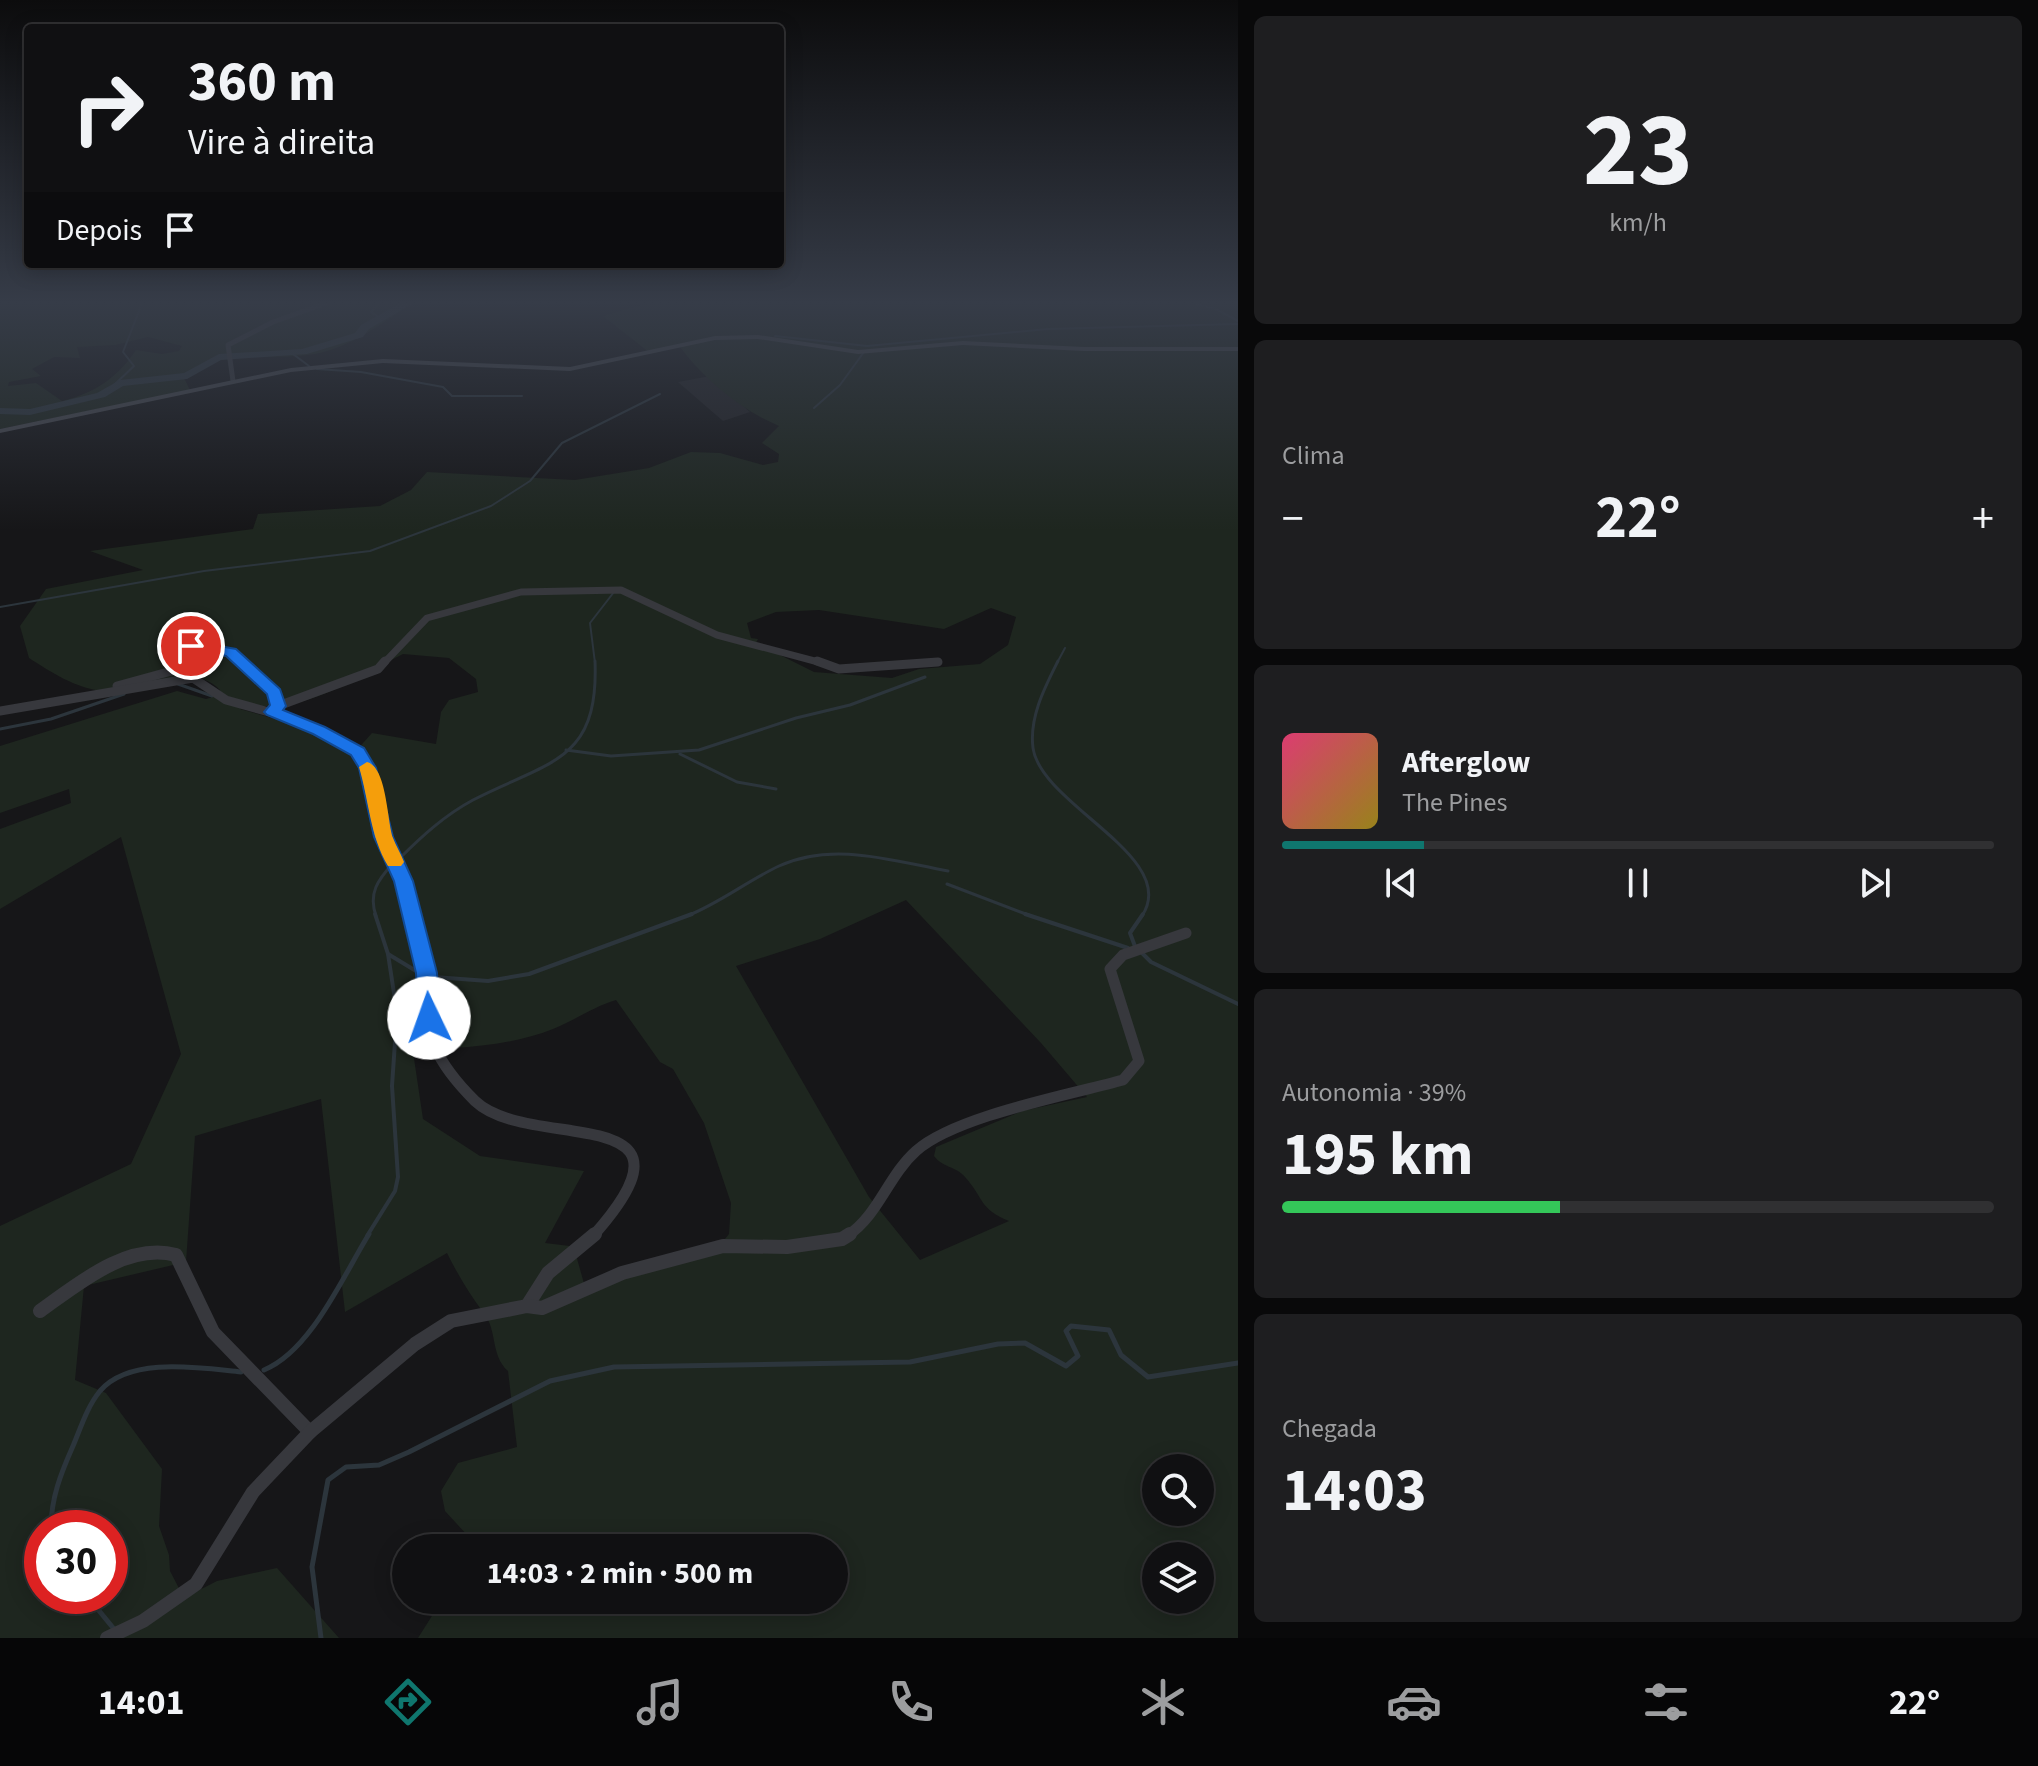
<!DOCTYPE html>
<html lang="pt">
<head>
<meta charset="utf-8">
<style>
	body { margin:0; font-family:"Source Sans 3",sans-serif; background:#1e1e20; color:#f1f3f6; height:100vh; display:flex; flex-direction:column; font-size:30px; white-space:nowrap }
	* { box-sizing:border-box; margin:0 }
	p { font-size:26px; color:#9c9d9f }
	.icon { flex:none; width:44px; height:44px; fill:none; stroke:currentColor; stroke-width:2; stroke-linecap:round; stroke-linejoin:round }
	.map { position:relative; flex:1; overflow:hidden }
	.sheet { display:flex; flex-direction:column; gap:16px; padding:16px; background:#09090a; width:800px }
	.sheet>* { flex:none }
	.banner { position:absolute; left:24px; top:24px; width:760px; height:244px; border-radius:8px; box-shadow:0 4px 20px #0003,0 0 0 2px #303032; background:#101012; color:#f1f3f6; overflow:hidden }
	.tools { position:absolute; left:1142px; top:1454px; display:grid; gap:16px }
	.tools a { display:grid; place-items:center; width:72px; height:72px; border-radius:50%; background:#101012; box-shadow:0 4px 20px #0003,0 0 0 2px #303032; font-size:40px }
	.speed { position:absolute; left:24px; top:1510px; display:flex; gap:16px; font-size:40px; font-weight:700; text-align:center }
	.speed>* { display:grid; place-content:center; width:104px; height:104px; border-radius:50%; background:#101012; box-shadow:0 4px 20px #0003,0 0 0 2px #303032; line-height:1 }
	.speed .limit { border:12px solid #d22; background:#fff; color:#111 }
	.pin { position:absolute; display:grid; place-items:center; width:68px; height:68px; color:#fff; margin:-34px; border:4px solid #fff; border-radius:50%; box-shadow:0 2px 8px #0007 }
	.me { position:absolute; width:88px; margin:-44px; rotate:357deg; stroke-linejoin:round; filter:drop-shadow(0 0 6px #0008) }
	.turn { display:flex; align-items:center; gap:28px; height:168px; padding:0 32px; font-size:36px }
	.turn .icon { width:104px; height:104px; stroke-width:2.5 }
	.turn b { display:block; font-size:56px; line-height:68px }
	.then { display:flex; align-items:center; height:76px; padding:0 32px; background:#0003; gap:16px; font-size:30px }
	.big { font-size:60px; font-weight:700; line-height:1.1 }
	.sheet .tile { flex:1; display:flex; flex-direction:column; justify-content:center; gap:12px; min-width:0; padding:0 28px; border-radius:12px; background:#1e1e20 }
	.sheet .dial { align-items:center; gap:0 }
	.dial b { font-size:104px; line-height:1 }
	.song { display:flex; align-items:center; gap:24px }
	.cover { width:96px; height:96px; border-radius:12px; background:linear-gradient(135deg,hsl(340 70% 55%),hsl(50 70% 35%)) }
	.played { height:8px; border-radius:4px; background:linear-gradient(90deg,#0f766e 20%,#303032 20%) }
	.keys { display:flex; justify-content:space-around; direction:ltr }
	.heat { display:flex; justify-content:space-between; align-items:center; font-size:44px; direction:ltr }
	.charge { height:12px; border-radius:6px; background:linear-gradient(90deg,#34c759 39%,#303032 0) }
	.trip { position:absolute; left:392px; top:1534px; width:456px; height:80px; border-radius:40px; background:#101012; box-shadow:0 4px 20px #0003,0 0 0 2px #303032; font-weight:700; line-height:80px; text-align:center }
	.tabs { display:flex; height:128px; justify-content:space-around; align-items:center; background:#060607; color:#9c9d9f }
	.tabs .icon { width:56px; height:56px }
	.tabs .on { color:#0f766e }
	.tabs b { font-size:36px; color:#f1f3f6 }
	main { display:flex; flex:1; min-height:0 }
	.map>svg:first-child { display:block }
	.built { fill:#222225 }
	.green { fill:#1e261f; fill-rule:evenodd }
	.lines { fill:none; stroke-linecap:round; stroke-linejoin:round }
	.stream-far3 { stroke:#2c353c; stroke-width:2 }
	.stream-far2 { stroke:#2c353c; stroke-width:3 }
	.stream-far1 { stroke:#2c353c; stroke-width:4 }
	.stream { stroke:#2c353c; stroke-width:5 }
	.river { fill:#2c353c; fill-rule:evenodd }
	.street-far4 { stroke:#37383d; stroke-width:5 }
	.street-far3 { stroke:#37383d; stroke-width:7 }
	.street-far2 { stroke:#37383d; stroke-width:9 }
	.street-far1 { stroke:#37383d; stroke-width:11 }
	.street { stroke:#37383d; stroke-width:14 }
	.secondary { fill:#45474d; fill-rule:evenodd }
	.route { fill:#1a73e8; stroke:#114b97; stroke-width:2 }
	.slow { fill:#f59e0b }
</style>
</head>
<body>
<main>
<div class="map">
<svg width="1238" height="1638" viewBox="0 0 1238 1638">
	<rect width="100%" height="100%" fill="#161618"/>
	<path class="built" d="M710 376 750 412 723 421 678 382Z"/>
	<g class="green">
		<path d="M0 301H413C387 322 348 348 315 354 266 362 226 345 184 378L190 390 0 429ZM148 337 182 346 179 351 162 354 136 350C117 378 95 393 62 401L36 383 8 386 9 382 41 376 32 369 54 357 80 358 77 347 115 345Z"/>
		<path d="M655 301H1238V1638H418L442 1600H834V1548H479L445 1511 441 1491 458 1463 517 1447 508 1371C490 1355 498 1330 483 1312 470 1295 458 1275 447 1253L345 1312 321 1099 195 1136 186 1262 84 1286 75 1380 106 1393 162 1469 159 1526 169 1555 170 1571 184 1598 217 1581 277 1568 339 1638H0V1226L131 1164 181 1054 121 837 0 909V829L71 803 69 789 0 813V746L177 691 206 699 220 695V690C189 658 141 695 102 691 75 688 51 672 29 658L20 626 46 589 143 570 90 551 253 529 258 514 380 506 411 490 427 472 575 480 649 468 691 452 720 453 763 465 778 462 779 454 762 443 779 426C741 410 702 378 678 344L650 353 603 316ZM991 608 1016 617 1008 645 980 664 919 669 892 678 814 672 756 643 758 639 751 638 747 623 776 612 819 610 944 629ZM403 654 449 658 476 679 478 692 449 700 441 712 436 744 372 733 355 752 290 723 240 709 245 705C308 713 349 681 403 654ZM906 900 1041 1043 1087 1097 1022 1111 936 1147 934 1156C943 1168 956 1166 965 1177 984 1198 979 1209 1009 1221L920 1260 869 1197 736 966 820 939ZM616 1000 660 1062 673 1069 704 1123 731 1203 729 1234 716 1250 585 1287 576 1255 578 1247 545 1243 584 1171 480 1156 423 1119 412 1045 434 1020 454 1048C487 1046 523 1041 553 1029 575 1020 593 1007 616 1000ZM1156 1468H1200V1512H1156ZM42 1528H110V1596H42ZM1156 1556H1200V1600H1156Z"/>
	</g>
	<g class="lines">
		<g class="stream-far3">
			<path d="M380 301 371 312 382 319"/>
			<path d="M1184 301 1216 309 1238 321"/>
			<path d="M775 336 867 346 1048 329 1238 324"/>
			<path d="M293 354 309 366"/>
			<path d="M317 369 361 372 443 387 452 396H522"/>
			<path d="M114 385 134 366 123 352 143 301"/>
			<path d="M814 408 840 385 864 352"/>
			<path d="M0 607 204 571 370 551 491 506 530 481 562 443 660 394"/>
			<path d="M595 663 590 623 614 592"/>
			<path d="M1057 663 1065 648"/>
		</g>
		<g class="stream-far2">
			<path d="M1058 661C1045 687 1029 717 1033 748 1041 805 1181 857 1142 916"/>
			<path d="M178 684 212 696"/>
			<path d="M0 729 51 719 124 694"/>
			<path d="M566 750 611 756 699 750 796 718 850 705 925 677"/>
			<path d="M680 754 737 782 776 789"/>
			<path d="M400 858C422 836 445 815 473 800 548 761 599 763 595 661"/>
			<path d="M947 884 1031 916"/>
			<path d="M376 916C368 893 378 880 393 863"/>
			<path d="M687 916C720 903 747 881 779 866 833 841 893 861 948 871"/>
		</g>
		<g class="stream-far1">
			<path d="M1025 914 1128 948"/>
			<path d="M1136 949 1130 933 1143 914"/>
			<path d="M1142 953 1151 962 1238 1004"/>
			<path d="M388 954 421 974"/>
			<path d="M434 977 488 981 529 974 692 914"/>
			<path d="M367 1236 395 1191 398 1177 392 1086 397 1013 388 954 375 914"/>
		</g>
		<g class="stream">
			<path d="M264 1370C311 1351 343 1276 369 1234"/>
			<path d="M51 1528C51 1498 61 1473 73 1446 81 1427 87 1407 100 1391 130 1356 200 1368 241 1372"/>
			<path d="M87 1596 114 1629"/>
			<path d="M321 1638 312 1567 328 1480 346 1467 379 1465 409 1452 550 1381 614 1367 910 1362 998 1344 1025 1343 1066 1366 1078 1356 1066 1331 1071 1326 1109 1330 1121 1355 1148 1377 1238 1363"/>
		</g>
		<path class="river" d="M404 301H417L369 329 363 337 307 354 221 360 187 379 123 386 105 397 30 415 0 414V408L30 409 97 393 120 380 184 373 219 354 302 349 355 333 361 325Z"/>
		<path class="street-far4" d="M233 381 228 345 273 322 332 301"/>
		<g class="street-far3">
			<path d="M201 663 217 658 191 647C211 642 227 652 244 663"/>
			<path d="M384 663 427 618 521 592 621 590 717 635 822 663"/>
			<path d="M930 663 938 662"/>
		</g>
		<g class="street-far2">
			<path d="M241 661 268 686 277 708"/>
			<path d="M817 661 839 669 938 662"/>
			<path d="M117 686 208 661"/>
			<path d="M278 706 378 669 385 661"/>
			<path d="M0 711 193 678 226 700 294 719 358 752 376 794 383 837 403 881 412 916"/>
		</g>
		<g class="street-far1">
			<path d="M412 914C415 928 420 942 423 956 428 984 423 1020 435 1047 443 1066 460 1086 475 1101 529 1153 716 1098 593 1236"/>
			<path d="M847 1236C878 1216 888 1176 916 1151 955 1116 1069 1095 1123 1080L1139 1061 1110 969 1123 955 1186 933"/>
		</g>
		<g class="street">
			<path d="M527 1306 548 1273 595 1234"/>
			<path d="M40 1311C78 1284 127 1242 176 1255L213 1332 310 1432"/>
			<path d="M107 1638 143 1621 196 1584 253 1492 310 1432 415 1344 451 1321 527 1306 542 1308 622 1273 723 1246 787 1247 842 1239 850 1234"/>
		</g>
		<path class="secondary" d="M758 335 858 350 963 341 1084 347H1238V351H1084L963 345 858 354 758 339 715 340 570 371 383 363 291 372 0 433V429L291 368 383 359 570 367 715 336Z"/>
	</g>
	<linearGradient id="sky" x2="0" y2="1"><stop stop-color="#0c0c0d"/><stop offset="0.57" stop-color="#363c48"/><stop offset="1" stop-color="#363c48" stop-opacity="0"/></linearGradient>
	<rect width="1238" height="531" fill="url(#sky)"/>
	<path class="route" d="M191 641 236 649 280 689 286 706 283 710 325 727 364 748 376 768 393 837 413 881 437 973 440 1018 437 1023H422L418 1018 416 973 394 881 374 837 359 768 351 755 313 734 267 715 264 712 270 705 267 694 226 656 186 649V642Z"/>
	<path class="slow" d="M367 762C387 767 387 821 393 838 396 846 401 854 404 862L401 866H388C370 836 369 800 359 767Z"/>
</svg>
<div class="tools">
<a><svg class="icon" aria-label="search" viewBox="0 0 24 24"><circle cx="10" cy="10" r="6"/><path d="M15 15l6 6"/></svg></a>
<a><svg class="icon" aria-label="layers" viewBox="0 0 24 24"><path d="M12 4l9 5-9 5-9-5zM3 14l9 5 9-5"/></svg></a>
</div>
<div class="speed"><div class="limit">30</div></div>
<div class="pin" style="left:191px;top:646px;background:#d93025"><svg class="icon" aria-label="arrive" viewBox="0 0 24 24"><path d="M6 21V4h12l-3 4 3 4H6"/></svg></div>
<svg class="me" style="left:429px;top:1018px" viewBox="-20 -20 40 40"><circle r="19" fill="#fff"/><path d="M0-13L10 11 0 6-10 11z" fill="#1a73e8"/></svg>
<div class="trip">14:03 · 2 min · 500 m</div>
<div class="banner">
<div class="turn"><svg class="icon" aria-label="right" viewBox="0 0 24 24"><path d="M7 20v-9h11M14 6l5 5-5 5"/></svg><div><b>360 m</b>Vire à direita</div></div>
<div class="then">Depois<svg class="icon" aria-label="arrive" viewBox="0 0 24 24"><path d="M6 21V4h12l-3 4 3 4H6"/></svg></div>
</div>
</div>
<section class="sheet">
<div class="tile dial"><b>23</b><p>km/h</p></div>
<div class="tile"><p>Clima</p>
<div class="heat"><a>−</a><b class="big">22°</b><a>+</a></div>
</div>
<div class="tile">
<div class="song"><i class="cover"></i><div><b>Afterglow</b><p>The Pines</p></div></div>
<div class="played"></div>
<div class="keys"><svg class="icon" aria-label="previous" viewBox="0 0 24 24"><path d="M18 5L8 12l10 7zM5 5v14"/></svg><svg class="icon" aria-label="pause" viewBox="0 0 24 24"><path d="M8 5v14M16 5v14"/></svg><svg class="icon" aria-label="next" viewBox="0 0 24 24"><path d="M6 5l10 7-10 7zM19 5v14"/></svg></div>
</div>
<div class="tile"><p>Autonomia · 39%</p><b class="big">195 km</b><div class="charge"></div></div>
<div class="tile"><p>Chegada</p><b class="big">14:03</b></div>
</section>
</main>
<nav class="tabs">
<b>14:01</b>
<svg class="icon on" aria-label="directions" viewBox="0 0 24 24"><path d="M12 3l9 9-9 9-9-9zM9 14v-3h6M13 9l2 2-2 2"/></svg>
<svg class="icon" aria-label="music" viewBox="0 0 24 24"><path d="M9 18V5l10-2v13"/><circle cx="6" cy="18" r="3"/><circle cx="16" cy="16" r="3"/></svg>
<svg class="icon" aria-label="phone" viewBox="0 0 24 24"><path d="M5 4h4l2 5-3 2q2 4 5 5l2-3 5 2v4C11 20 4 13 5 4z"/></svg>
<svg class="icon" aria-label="climate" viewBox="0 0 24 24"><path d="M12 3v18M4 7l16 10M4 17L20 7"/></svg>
<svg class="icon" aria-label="car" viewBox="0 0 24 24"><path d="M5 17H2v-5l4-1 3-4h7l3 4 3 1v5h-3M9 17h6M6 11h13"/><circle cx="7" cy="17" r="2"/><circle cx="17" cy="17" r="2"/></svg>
<svg class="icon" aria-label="filters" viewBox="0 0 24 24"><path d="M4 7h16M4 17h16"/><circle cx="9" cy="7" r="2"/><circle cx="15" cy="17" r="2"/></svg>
<b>22°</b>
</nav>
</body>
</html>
